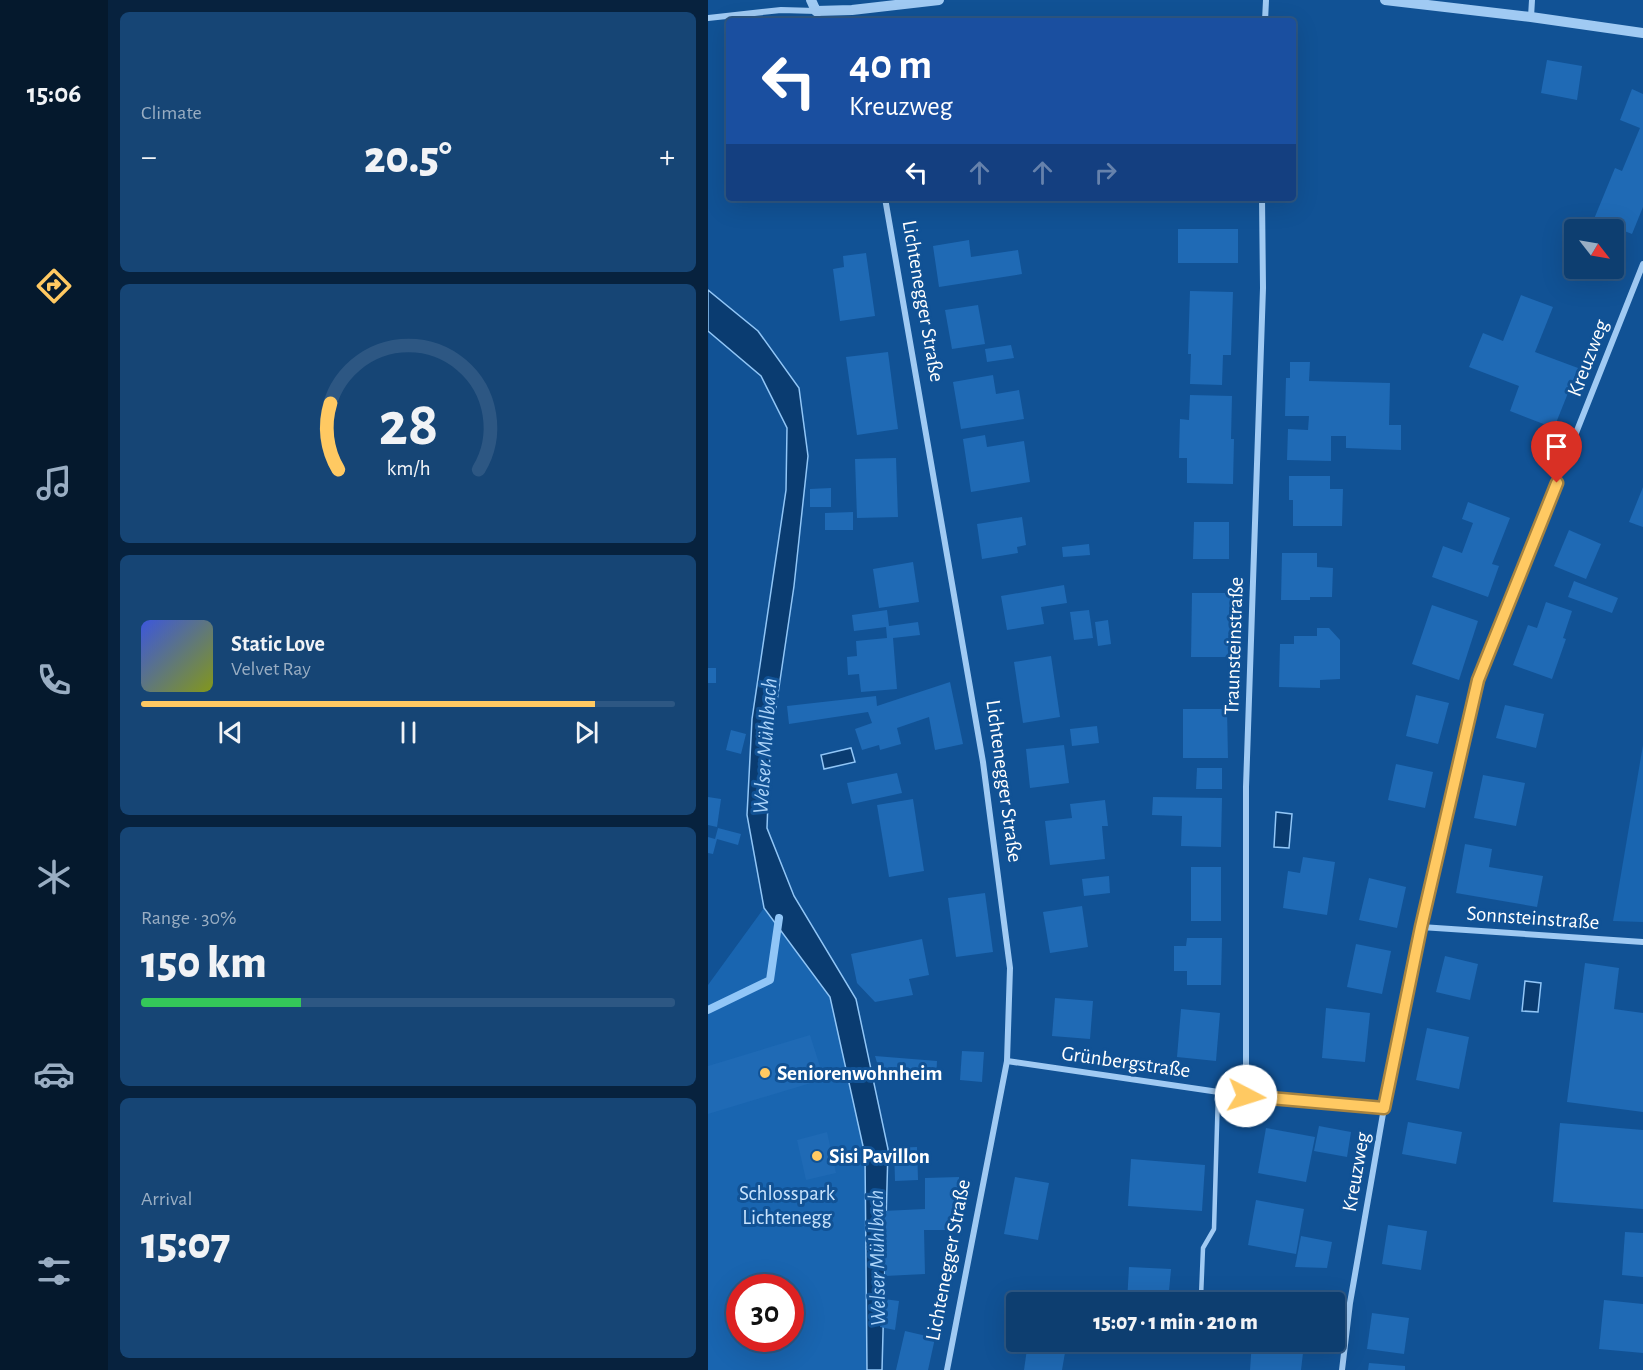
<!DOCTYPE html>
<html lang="en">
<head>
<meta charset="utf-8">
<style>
	body { margin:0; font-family:"Alegreya Sans",sans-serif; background:#164575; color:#f1f3f6; height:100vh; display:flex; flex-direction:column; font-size:22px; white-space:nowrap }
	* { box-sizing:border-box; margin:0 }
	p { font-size:20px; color:#9aaec3 }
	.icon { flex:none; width:33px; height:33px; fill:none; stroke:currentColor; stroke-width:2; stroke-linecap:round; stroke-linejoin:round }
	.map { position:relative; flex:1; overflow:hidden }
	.drawer { display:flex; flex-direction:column; gap:12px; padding:12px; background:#07223e; width:600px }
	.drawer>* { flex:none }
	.banner { position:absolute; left:18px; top:18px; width:570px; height:183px; border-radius:6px; box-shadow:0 6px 24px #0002,0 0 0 2px #2d5783; background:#1a4fa0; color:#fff; overflow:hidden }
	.needle { width:39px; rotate:121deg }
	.tools { position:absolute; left:856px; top:219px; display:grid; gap:12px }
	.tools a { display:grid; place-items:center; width:60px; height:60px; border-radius:6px; background:#0d3e70; box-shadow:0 6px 24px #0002,0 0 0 2px #2d5783; font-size:30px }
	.speed { position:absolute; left:18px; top:1274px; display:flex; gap:12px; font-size:30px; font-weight:700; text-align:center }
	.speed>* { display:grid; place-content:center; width:78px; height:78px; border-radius:50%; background:#0d3e70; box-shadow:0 6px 24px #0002,0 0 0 2px #2d5783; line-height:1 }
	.speed .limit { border:9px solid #d22; background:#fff; color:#111 }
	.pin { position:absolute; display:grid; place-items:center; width:51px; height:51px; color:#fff; margin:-62px -26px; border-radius:50% 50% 50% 0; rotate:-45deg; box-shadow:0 0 6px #0007 }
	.pin .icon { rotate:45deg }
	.me { position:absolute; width:66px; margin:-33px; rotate:95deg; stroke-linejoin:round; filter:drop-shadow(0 0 4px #0008) }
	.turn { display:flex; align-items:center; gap:21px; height:126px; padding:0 24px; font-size:27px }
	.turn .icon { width:78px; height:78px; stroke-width:2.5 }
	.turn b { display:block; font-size:42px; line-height:51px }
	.lanes { display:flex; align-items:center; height:57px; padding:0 24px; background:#0003; justify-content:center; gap:30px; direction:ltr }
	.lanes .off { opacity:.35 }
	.big { font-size:45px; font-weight:800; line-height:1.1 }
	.drawer .tile { flex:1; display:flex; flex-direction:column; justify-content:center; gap:9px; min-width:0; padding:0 21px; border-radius:9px; background:#164575 }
	.drawer .dial { align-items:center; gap:0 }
	.dial svg { height:156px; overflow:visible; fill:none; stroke:#2d5783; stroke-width:7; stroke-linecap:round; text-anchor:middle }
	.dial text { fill:#f1f3f6; stroke:none }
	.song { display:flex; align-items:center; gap:18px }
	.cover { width:72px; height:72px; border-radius:9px; background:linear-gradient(135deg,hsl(230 70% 55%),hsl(70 70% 35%)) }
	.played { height:6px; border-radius:3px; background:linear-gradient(90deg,#ffc962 85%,#2d5783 85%) }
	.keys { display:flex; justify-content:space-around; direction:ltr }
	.heat { display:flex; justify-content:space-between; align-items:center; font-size:33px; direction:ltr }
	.charge { height:9px; border-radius:4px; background:linear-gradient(90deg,#34c759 30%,#2d5783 0) }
	.trip { position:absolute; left:298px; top:1292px; width:339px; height:60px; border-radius:6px; background:#0d3e70; box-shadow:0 6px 24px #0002,0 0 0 2px #2d5783; font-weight:800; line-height:60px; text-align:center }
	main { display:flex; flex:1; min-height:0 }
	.dock { display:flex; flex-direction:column; width:108px; justify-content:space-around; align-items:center; background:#05192d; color:#9aaec3 }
	.dock .icon { width:42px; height:42px }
	.dock .selected { color:#ffc962 }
	.dock b { font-size:27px; color:#f1f3f6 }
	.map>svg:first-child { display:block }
	.green { fill:#1965b0; fill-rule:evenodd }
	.water { fill:#0a3c71; stroke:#91c6f7; stroke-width:1.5 }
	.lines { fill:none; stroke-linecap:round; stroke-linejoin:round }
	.stream { stroke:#91c6f7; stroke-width:8 }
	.building { fill:#1f6ab5 }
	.service { stroke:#a0caf3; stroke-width:4.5 }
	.minor { stroke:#a0caf3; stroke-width:6 }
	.tertiary { stroke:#a0caf3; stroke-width:10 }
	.route-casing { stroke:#a68340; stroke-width:15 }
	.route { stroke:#ffc962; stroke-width:10 }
	.poi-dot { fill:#ffc962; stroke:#115295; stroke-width:2 }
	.labels { text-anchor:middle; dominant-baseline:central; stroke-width:6; stroke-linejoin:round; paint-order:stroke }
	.street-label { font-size:21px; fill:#fff; stroke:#115295 }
	.poi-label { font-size:21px; font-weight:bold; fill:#fff; stroke:#115295; text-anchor:start }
	.park-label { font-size:21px; fill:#c8e3fd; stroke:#115295 }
	.water-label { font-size:22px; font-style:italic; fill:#acd4fa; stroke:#115295 }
</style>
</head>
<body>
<main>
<nav class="dock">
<b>15:06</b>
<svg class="icon selected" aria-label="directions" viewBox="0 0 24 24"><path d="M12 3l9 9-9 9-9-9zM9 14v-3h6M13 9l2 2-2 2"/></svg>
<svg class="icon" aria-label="music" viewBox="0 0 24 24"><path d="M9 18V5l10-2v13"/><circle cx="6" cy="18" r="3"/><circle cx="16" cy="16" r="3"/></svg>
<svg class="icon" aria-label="phone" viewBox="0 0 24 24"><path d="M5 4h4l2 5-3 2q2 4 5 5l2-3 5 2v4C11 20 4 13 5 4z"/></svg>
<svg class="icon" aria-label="climate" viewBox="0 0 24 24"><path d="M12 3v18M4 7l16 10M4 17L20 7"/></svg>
<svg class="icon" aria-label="car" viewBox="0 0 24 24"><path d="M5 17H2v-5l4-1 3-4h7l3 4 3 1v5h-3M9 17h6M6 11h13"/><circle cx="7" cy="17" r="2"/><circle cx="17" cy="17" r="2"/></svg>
<svg class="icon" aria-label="filters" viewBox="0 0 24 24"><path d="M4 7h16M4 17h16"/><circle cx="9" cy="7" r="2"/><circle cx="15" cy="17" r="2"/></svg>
</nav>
<section class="drawer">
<div class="tile"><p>Climate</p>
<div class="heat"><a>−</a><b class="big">20.5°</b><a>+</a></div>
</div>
<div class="tile dial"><svg viewBox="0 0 100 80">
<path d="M14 69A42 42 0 1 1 86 69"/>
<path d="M14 69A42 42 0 0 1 10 35" stroke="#ffc962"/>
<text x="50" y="56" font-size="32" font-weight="700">28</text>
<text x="50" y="72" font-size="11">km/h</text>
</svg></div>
<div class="tile">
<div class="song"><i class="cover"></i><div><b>Static Love</b><p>Velvet Ray</p></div></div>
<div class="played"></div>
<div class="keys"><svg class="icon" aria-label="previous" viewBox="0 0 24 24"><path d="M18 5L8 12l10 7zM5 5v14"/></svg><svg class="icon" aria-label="pause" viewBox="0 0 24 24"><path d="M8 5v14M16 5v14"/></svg><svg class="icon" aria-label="next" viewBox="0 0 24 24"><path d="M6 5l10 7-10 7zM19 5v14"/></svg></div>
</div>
<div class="tile"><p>Range · 30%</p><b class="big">150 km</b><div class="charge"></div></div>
<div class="tile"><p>Arrival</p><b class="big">15:07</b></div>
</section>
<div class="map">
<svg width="935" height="1370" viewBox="0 0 935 1370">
	<rect width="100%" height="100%" fill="#115295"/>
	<g class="green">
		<path d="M935 745V922L905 921Z"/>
		<path d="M56 908 122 997 157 1155 159 1370H0V985ZM32 1287H82V1338H32Z"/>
	</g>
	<g class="water">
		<path d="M0 290 50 331 91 388 100 456 86 586 62 748 59 828 86 896 148 999 180 1149 174 1370H159L157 1155 122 997 56 908 39 815 44 719 78 490 79 428 53 376 0 331Z"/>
		<path d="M143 748 147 762 116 769 113 755Z"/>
		<path d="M568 812 584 814 581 848 566 847Z"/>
		<path d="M817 981 833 983 830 1012 814 1011Z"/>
	</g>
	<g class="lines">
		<path class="stream" d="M0 1010 62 980 71 918"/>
	</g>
	<g class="building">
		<path d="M839 60 874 66 869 100 833 93Z"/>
		<path d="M924 89 935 94V207L924 234 886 219 907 168 914 171 932 128 912 120Z"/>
		<path d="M270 198H315V200L270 201Z"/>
		<rect x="470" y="229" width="60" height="34"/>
		<path d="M261 240 263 257 310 250 314 274 231 287 225 246Z"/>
		<path d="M158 253 167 316 132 321 125 269 136 267 135 256Z"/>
		<path d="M482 291 525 292 523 355H515L514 385 482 384 483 354H480Z"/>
		<path d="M813 295 845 307 827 352 870 368 846 428 802 411 811 386 761 367 775 333 795 341Z"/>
		<path d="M270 305 277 344 244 349 237 310Z"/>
		<path d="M303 345 306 358 279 362 277 349Z"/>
		<path d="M180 352 190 429 149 435 138 357Z"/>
		<path d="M582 362H602L601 381 682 383 681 425H693V450L638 448V436H623V461L579 460 580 429 600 430 601 416H577L578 378H582Z"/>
		<path d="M285 375 288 394 311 390 316 419 253 429 245 382Z"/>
		<path d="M482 395 524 396 523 439H526L525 484 479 483V458H471L472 419 481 420Z"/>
		<path d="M277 435 279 447 316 441 322 482 263 492 255 439Z"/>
		<path d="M188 458 190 517 149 518 147 459Z"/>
		<path d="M581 476H622V489H635L634 526H585V500H581Z"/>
		<path d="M935 487V527L921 522Z"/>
		<path d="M123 488V507H102V489Z"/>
		<path d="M760 502 802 518 784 564 791 566 780 597 724 577 735 546 754 553 765 523 754 519Z"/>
		<path d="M145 512V530H117V513Z"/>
		<path d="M314 517 318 545 309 547 310 553 274 559 269 524Z"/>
		<path d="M486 522H521V559H485Z"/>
		<path d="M861 530 893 544 878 579 846 566Z"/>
		<path d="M381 544 382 555 355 557 354 547Z"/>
		<path d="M574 553H609V567L625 568 624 597H602V600H573Z"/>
		<path d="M205 562 211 602 171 608 165 569Z"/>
		<path d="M866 581 910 598 904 613 860 597Z"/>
		<path d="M356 585 359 603 333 607 336 624 299 630 293 596Z"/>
		<path d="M484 593H523L521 657H483Z"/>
		<path d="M838 602 864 611 855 638 858 639 844 679 805 665 820 625 829 628Z"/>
		<path d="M724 605 770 621 751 680 704 664Z"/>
		<path d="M179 610 181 626 210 622 212 635 185 638 189 689 153 692 151 674 140 675 139 657 149 656 148 641 179 638 178 627 146 631 144 615Z"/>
		<path d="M381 610 385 638 366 640 362 612Z"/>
		<path d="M400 620 403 644 390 646 387 622Z"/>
		<path d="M609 628H621L632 640V679L612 680V688L571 687 572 644H586V636H609Z"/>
		<path d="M343 656 352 717 315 723 306 662Z"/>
		<rect x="0" y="668" width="8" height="15"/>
		<path d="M242 682 255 744 227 750 221 717 189 728 193 744 172 750 171 745 154 750 147 729 164 723 160 712 81 724 79 706 168 696 169 706Z"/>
		<path d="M708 695 741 703 730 744 698 736Z"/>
		<path d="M797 705 836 714 828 748 788 738Z"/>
		<path d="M475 709H519L520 758H475Z"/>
		<path d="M389 726 391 743 364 746 362 729Z"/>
		<path d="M23 730 38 734 33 754 18 750Z"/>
		<path d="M356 745 361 783 322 788 318 749Z"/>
		<path d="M688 764 725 772 717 808 680 800Z"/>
		<path d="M489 768H514V789H488Z"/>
		<path d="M189 773 194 793 144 804 139 783Z"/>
		<path d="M775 775 817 783 808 826 766 818Z"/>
		<path d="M0 797 13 799 9 827 0 825Z"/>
		<path d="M445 797 514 798 513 847 473 846 474 816 444 815Z"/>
		<path d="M205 799 216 871 181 877 169 805Z"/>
		<path d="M397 800 400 826H394L397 859 342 865 337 821 364 818 362 804Z"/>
		<path d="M10 828 33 834 30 845 9 839 5 854 0 853V837L7 839Z"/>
		<path d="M757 844 784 849 781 867 835 876 829 907 748 893Z"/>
		<path d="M595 857 627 862 619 915 575 908 580 871 592 873Z"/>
		<rect x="483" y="867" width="30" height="54"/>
		<path d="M401 876 402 893 376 896 374 879Z"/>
		<path d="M661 878 698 887 689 928 651 920Z"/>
		<path d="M277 893 285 952 248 957 240 898Z"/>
		<path d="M374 906 380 947 342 953 335 912Z"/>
		<path d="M479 938H514L513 985H479V971H466V946H478Z"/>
		<path d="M214 939 221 975 201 979 205 995 167 1002 149 983 143 954Z"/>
		<path d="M648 944 683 951 674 994 639 987Z"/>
		<path d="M737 956 770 964 762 1000 728 992Z"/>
		<path d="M877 963 911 968 906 1009 935 1013V1112L859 1102Z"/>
		<path d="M347 998 385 1001 382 1039 344 1036Z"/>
		<path d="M618 1008 662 1013 657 1062 614 1058Z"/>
		<path d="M473 1009 512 1013 508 1061 469 1057Z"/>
		<path d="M719 1028 761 1037 751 1089 708 1080Z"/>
		<path d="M102 1035 116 1079 0 1114V1066Z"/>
		<path d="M254 1051 276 1052 274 1082 252 1080Z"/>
		<path d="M167 1056 229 1061 228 1080 173 1076Z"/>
		<path d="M700 1122 754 1132 748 1164 694 1154Z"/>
		<path d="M852 1123 935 1130V1209L845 1202Z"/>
		<path d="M611 1126 643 1132 639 1157 606 1151Z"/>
		<path d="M558 1128 607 1137 598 1182 550 1173Z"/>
		<path d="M119 1132 128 1173 98 1180 89 1140Z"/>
		<path d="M209 1147 210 1180 187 1181 186 1148Z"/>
		<path d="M423 1159 497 1165 494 1211 420 1206Z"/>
		<path d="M251 1177 253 1230H216L217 1274 177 1276 175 1211 217 1209V1178Z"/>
		<path d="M307 1177 341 1183 330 1240 296 1234Z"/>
		<path d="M548 1200 596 1209 588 1254 540 1245Z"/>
		<path d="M680 1225 719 1231 713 1270 674 1264Z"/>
		<path d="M917 1232 935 1233V1277L914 1275Z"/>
		<path d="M593 1236 624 1242 619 1268 587 1267Z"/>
		<path d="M421 1267 463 1269 460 1302H419Z"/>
		<path d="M549 1294 591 1297V1302H548Z"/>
		<path d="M176 1299 191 1301 187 1330 172 1327Z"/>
		<path d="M896 1300 935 1304V1353L891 1349Z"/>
		<path d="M664 1313 701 1318 696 1354 659 1349Z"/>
		<path d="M197 1331 227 1338 220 1370H188Z"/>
		<path d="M544 1341H588L587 1352 595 1353 593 1370H542Z"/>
		<path d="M320 1342 358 1347 354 1370H316Z"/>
		<path d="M661 1363 697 1366V1370H660Z"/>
	</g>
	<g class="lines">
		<path class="service" d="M493 1297 495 1248 506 1229 510 1092"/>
		<g class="minor">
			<path d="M823 17 824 0"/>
			<path d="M0 18 73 10 108 11 111 21"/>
			<path d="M557 21 558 0"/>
			<path d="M177 198 275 762 302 968 299 1061 239 1370"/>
			<path d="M713 927 935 942"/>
			<path d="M299 1061 538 1096 676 1108"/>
			<path d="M538 1096V787L555 288 554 198"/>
			<path d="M634 1370 642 1303 676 1108 713 927 770 680 935 264"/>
		</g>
		<g class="tertiary">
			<path d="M103 0 108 11 144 10 231 0"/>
			<path d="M677 0 823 17 935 33"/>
		</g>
	</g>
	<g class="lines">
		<g class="route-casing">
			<path id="route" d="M538 1096 676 1108 713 927 770 680 849 483"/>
		</g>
		<use href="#route" class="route"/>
	</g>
	<g class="poi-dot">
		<circle cx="57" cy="1073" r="6"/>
		<circle cx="109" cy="1156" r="6"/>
	</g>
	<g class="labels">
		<g class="street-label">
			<text transform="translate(215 301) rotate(80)">Lichtenegger Straße</text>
			<text transform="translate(880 358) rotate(-69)">Kreuzweg</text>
			<text transform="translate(526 646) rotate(-88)">Traunsteinstraße</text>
			<text transform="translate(296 781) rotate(82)">Lichtenegger Straße</text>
			<text transform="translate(825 918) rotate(4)">Sonnsteinstraße</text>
			<text transform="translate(418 1062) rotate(8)">Grünbergstraße</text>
			<text transform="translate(648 1172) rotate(-80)">Kreuzweg</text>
			<text transform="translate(240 1260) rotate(-79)">Lichtenegger Straße</text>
		</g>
		<g class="poi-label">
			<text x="69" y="1073">Seniorenwohnheim</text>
			<text x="121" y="1156">Sisi Pavillon</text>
		</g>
		<g class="park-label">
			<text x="79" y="1193">Schlosspark<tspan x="79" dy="24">Lichtenegg</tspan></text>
		</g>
		<g class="water-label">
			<text transform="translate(57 746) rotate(-86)">Welser Mühlbach</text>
			<text transform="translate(169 1258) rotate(-91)">Welser Mühlbach</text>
		</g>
	</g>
</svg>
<div class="tools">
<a><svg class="needle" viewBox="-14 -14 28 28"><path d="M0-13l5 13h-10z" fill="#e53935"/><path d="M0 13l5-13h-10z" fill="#9aaec3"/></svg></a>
</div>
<div class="speed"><div class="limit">30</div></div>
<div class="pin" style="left:849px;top:483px;background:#d93025"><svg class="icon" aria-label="arrive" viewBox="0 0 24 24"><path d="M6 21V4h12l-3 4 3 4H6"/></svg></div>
<svg class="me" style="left:538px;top:1096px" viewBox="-20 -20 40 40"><circle r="19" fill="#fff"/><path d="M0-13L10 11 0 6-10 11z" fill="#ffc962"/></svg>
<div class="trip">15:07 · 1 min · 210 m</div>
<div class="banner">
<div class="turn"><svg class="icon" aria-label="left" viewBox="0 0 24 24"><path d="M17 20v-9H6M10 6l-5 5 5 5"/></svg><div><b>40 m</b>Kreuzweg</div></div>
<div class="lanes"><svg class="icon" aria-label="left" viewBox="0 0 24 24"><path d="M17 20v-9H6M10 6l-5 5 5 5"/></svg><svg class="icon off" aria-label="ahead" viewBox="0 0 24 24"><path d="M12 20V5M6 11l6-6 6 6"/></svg><svg class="icon off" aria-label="ahead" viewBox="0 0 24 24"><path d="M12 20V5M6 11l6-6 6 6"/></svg><svg class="icon off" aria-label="right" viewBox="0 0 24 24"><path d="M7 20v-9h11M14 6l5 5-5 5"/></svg></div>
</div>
</div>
</main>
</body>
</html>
